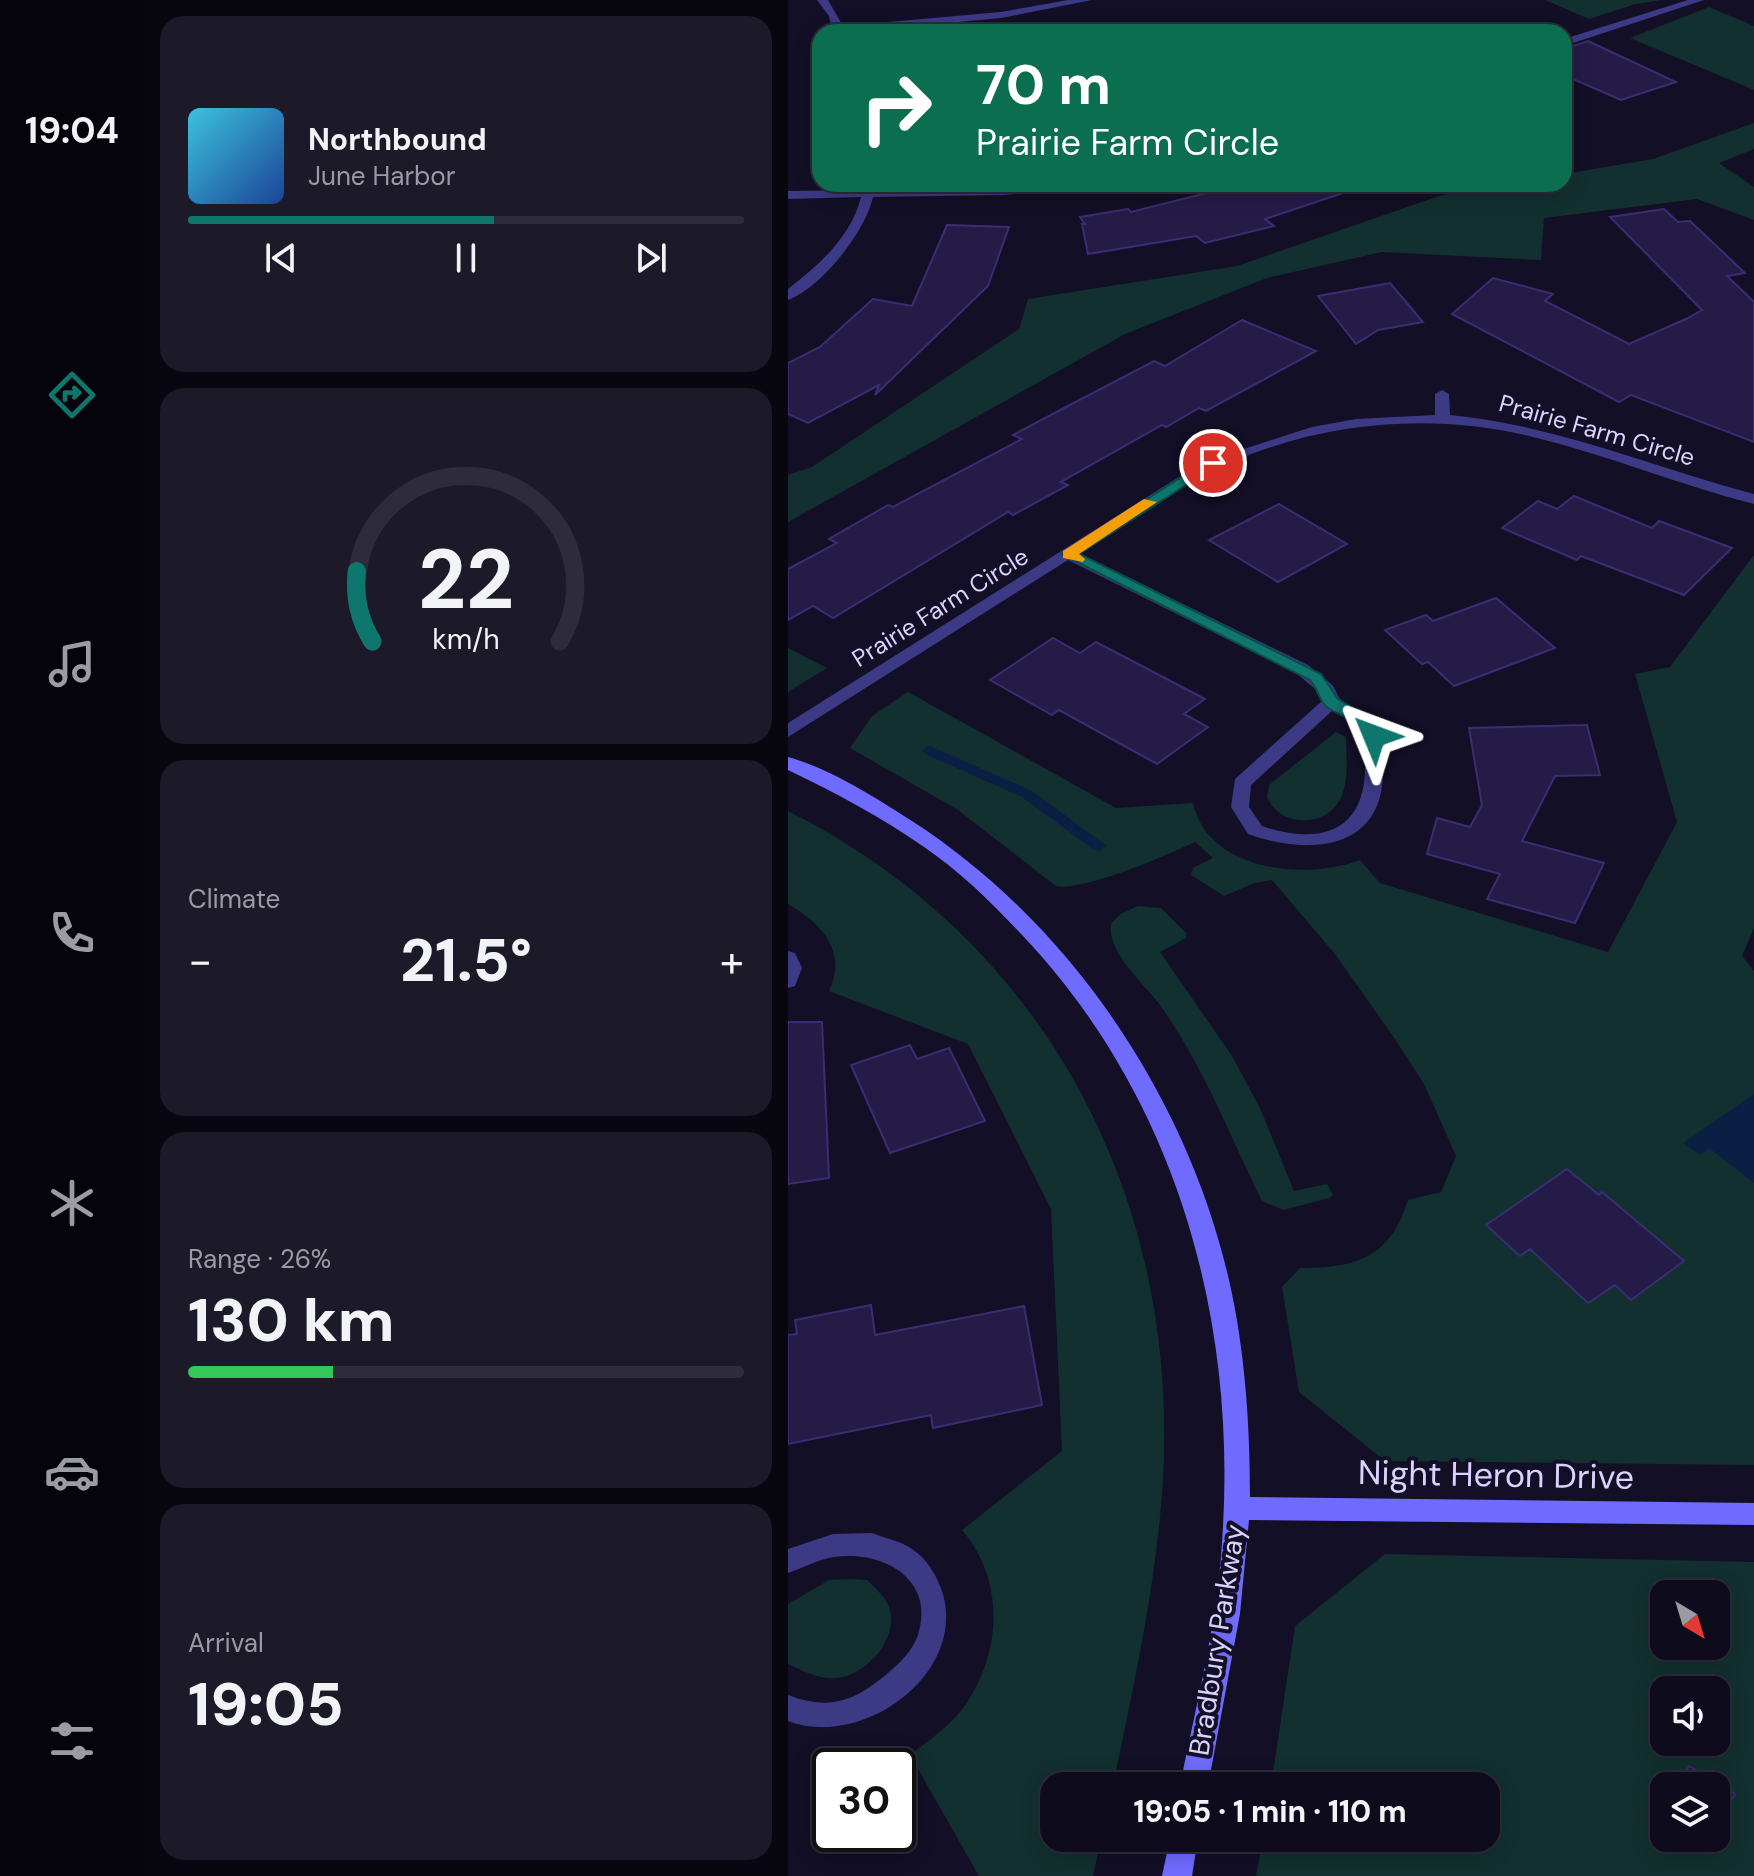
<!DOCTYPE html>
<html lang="en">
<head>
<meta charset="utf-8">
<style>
	body { margin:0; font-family:"DM Sans",sans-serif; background:#1c1929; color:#f1f3f6; height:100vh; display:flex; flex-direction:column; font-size:30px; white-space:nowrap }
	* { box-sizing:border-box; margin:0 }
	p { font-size:26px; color:#9b9ba3 }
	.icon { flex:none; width:44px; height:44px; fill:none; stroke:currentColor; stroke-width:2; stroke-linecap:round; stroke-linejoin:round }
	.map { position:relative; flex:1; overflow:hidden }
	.drawer { display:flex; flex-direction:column; gap:16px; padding:16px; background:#08060f; width:644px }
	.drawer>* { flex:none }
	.hud { position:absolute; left:24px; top:24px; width:760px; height:168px; border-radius:24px; box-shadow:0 4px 20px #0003,0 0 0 2px #2e2b3b; background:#0b6e4f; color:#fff; overflow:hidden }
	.needle { width:52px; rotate:142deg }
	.buttons { position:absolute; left:862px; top:1580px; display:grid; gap:16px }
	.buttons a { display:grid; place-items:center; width:80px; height:80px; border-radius:16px; background:#0e0b1c; box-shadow:0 4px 20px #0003,0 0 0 2px #2e2b3b; font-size:40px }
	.speed { position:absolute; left:24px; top:1748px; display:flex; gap:16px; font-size:40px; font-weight:700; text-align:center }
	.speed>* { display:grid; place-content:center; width:104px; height:104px; border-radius:50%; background:#0e0b1c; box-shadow:0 4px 20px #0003,0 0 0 2px #2e2b3b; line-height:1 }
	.speed .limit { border:4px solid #111; border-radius:12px; background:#fff; color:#111 }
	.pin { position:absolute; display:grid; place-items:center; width:68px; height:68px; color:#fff; margin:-34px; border:4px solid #fff; border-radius:50%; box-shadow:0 2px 8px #0007 }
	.me { position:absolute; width:88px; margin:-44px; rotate:314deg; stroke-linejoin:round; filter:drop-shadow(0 0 6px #0008) }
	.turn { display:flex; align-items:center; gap:28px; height:168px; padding:0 32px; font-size:36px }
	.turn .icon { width:104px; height:104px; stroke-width:2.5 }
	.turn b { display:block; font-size:56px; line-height:68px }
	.big { font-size:60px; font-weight:800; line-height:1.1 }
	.drawer .widget { flex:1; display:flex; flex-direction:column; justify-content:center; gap:12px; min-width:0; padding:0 28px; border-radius:24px; background:#1c1929 }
	.drawer .dial { align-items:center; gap:0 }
	.dial svg { height:208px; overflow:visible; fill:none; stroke:#2e2b3b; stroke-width:7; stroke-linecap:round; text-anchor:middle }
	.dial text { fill:#f1f3f6; stroke:none }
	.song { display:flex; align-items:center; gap:24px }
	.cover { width:96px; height:96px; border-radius:12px; background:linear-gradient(135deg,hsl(190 70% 55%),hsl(220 70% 35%)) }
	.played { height:8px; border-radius:4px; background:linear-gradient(90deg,#0f766e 55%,#2e2b3b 55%) }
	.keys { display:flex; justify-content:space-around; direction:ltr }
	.heat { display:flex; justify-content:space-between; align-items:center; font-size:44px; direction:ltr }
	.charge { height:12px; border-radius:6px; background:linear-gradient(90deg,#34c759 26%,#2e2b3b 0) }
	.trip { position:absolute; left:252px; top:1772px; width:460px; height:80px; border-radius:24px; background:#0e0b1c; box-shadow:0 4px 20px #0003,0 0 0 2px #2e2b3b; font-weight:800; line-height:80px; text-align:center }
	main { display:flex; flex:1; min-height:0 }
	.tabs { display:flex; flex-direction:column; width:144px; justify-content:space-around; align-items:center; background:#06040b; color:#9b9ba3 }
	.tabs .icon { width:56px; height:56px }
	.tabs .current { color:#0f766e }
	.tabs b { font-size:36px; color:#f1f3f6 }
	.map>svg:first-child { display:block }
	.green { fill:#12302f; fill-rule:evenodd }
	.water { fill:#0a1f44 }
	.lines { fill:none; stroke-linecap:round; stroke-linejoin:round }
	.stream { fill:#0a1f44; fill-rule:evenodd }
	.building { fill:#241b47; stroke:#3b2d73; stroke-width:2 }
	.street { fill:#3d3a85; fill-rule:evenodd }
	.secondary { fill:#6f6bff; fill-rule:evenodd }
	.route { fill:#0f766e; stroke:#0a4d48; stroke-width:2 }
	.slow { fill:#f59e0b }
	.labels { text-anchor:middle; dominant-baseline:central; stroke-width:8; stroke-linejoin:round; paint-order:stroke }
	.far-street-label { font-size:24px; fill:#d9d4ff; stroke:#130f26 }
	.street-label { font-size:28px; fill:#d9d4ff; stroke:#130f26 }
	.near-street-label { font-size:34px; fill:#d9d4ff; stroke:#130f26 }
</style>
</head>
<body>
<main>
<nav class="tabs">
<b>19:04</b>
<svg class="icon current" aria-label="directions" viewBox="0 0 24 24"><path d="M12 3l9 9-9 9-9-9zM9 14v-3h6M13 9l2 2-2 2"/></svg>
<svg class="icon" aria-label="music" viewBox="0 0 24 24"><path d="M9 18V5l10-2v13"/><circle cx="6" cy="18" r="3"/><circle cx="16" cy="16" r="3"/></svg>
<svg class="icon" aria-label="phone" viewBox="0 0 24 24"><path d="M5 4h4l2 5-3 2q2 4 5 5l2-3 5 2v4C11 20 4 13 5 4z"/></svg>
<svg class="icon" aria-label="climate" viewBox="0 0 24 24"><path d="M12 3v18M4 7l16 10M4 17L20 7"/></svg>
<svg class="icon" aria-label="car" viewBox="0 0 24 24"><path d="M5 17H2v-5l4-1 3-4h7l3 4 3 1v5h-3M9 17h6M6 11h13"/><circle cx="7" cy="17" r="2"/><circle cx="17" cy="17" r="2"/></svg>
<svg class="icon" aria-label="filters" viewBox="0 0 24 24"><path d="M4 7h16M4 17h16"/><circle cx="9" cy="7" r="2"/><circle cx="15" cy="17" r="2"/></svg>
</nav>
<section class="drawer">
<div class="widget">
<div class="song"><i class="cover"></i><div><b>Northbound</b><p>June Harbor</p></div></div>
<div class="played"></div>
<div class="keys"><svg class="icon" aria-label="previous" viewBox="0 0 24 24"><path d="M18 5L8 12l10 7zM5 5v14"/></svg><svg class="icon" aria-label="pause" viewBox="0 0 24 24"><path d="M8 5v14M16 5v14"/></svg><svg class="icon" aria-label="next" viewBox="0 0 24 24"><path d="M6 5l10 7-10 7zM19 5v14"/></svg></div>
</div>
<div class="widget dial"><svg viewBox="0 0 100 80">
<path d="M14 69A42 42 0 1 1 86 69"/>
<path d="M14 69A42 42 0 0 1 8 42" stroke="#0f766e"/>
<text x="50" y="56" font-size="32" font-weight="700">22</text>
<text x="50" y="72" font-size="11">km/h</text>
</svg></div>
<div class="widget"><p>Climate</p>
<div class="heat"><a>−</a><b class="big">21.5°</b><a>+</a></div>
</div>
<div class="widget"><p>Range · 26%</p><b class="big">130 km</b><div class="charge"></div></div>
<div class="widget"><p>Arrival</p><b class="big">19:05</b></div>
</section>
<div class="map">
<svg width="966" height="1876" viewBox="0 0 966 1876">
	<rect width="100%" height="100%" fill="#130f26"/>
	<g class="green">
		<path d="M757 0H874L848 4 801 19Z"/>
		<path d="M921 7 966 26V90L842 38Z"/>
		<path d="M966 123V149L931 163 966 187V220L909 199 756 218 753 260 594 252 479 278 337 334 0 522V475L24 467 231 329 240 299 449 266 651 196 721 184H776V174L865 159Z"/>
		<path d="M966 555V928L954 956 966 971V1465L597 1461 511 1392 494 1287 512 1268C568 1268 602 1258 620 1200L653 1192 668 1156 636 1084 607 1039 547 954 484 880 466 883 436 896 403 875 405 868 425 858 407 842C380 855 294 892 268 886L170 810 62 748 84 716 120 692 328 808 405 803C420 871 517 881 572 860L592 883 820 952 889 822 847 674 882 667Z"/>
		<path d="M0 648 39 668 0 692Z"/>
		<path d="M548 732 558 737C558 756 561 777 554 795 542 828 492 829 479 797L481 785Z"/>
		<path d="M0 811C249 936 384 1181 376 1458 372 1569 347 1678 325 1786H266V1838H313L305 1876H191L122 1755C143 1739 166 1723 180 1701 214 1648 216 1579 174 1530L274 1451 263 1209 180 1044 41 991C60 951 33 923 0 904Z"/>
		<path d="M350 906 373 908 399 934 398 938 372 952 444 1056 472 1108 506 1191 539 1184 545 1195 541 1198 495 1210 474 1201C440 1132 417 1069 372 1005 355 982 319 953 323 924L331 915Z"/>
		<path d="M597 1554 966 1562V1876H468L475 1838H698V1786H483L507 1626ZM876 1594H928V1646H876ZM876 1690H928V1742H876ZM876 1786H928V1838H876Z"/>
		<path d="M63 1579 79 1580C87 1588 99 1598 102 1610 109 1639 82 1670 55 1677 36 1682 17 1672 0 1664V1604L41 1580Z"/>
	</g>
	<path class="water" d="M966 1094V1183L921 1148 912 1155 895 1143Z"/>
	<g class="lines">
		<path class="stream" d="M142 746 244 791 319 846 311 851 306 850 234 797 137 754 135 751 137 748Z"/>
	</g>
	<g class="building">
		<path d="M800 41 888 82 833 100 776 75V49Z"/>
		<path d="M455 184H560L561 191 477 219 486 226 417 243 408 236 300 254 294 224H297L292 217 340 209 343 212Z"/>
		<path d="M876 209 890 222 902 221 957 273 939 276 966 302V442L843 395 831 402 664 314 705 278 765 294 757 301 841 344 898 319 914 310 822 217Z"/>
		<path d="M159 225 221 227 200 286 87 395 91 385 20 423 0 414V363L32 347 85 299 124 306Z"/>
		<path d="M602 283 635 322 590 330 568 344 530 296Z"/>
		<path d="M454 320 528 351 418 411 411 408 378 427 374 425 273 482 280 485 225 515 220 512 45 618 25 606 0 620V569L49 543 41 539 100 505 105 507 234 439 225 435 278 407 366 361 377 366Z"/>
		<path d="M786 496 864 528 871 521 944 548 896 595 793 556 789 560 714 528 750 501 769 509Z"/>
		<path d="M491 504 559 544 490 582 421 540Z"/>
		<path d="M708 598 767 648 666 686 640 662 634 664 597 630 638 615 645 621Z"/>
		<path d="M265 638 292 653 308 642 417 699 396 714 420 727 369 764 271 710 264 715 202 680Z"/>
		<path d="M799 725 812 775 767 776 734 841 816 863 787 923 699 899 712 874 639 854 649 818 682 827 694 805 681 728Z"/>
		<path d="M0 1022H34L41 1178 0 1184Z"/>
		<path d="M122 1045 129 1059 161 1048 197 1121 102 1153 63 1065Z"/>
		<path d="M779 1169 811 1195 814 1192 896 1261 843 1300 827 1285 800 1303 742 1249 732 1256 698 1225Z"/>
		<path d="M83 1305 87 1335 236 1306 254 1405 145 1428 143 1415 0 1444V1335L9 1334 7 1320Z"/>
		<path d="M901 1766 947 1794 928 1823V1786H888Z"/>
	</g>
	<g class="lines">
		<g class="street">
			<path d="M29 0H40L55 26 213 12 280 0H304L213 18 65 32H45L41 16Z"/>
			<path d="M900 0H916L776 46V39Z"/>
			<path d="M75 184H87V190L304 184 298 188 216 195 85 197C78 231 33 288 0 300V289C31 265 63 237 73 197L0 199V191L74 190Z"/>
			<path d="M654 390 661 394 662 415C768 425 864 467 966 494V504C891 485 820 455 745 437 633 409 506 424 404 482 365 503 329 530 291 553L520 665C528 672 537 678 544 685 548 689 549 696 553 700 567 710 583 711 592 728 598 740 595 757 595 770 596 851 521 856 460 834L443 807 447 779 534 701 531 692 508 673 280 560 0 737V723L394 475 434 456 524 427 568 419 647 415V394ZM545 710C556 714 570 720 575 730 580 741 577 756 577 767 577 834 529 845 474 826L461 807 463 785Z"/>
			<path d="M0 951 7 953 14 968 7 986 0 988Z"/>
			<path d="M84 1533C96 1538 113 1541 124 1549 138 1558 147 1573 153 1588 183 1671 76 1750 0 1721V1695C42 1711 67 1701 100 1673 112 1663 125 1650 130 1635 148 1579 95 1550 46 1557 31 1559 15 1568 0 1573V1549L45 1534Z"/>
		</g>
		<g class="secondary">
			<path d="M0 757C41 768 88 798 124 821 282 923 399 1097 441 1280 457 1350 462 1424 462 1497L966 1503V1525L461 1520 452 1614 420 1786H392C408 1705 429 1625 434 1542 450 1321 389 1099 235 936 205 904 173 872 136 847 93 817 48 793 0 770Z"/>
			<path d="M382 1838H410L404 1876H374Z"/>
		</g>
	</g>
	<path class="route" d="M420 460 432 463 291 554 533 674 550 699 587 721 594 736 592 739H580C566 714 544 715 535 703 530 695 529 688 522 680L273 554Z"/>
	<path class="slow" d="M356 499 369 502 291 554 297 559 295 562 275 558V551Z"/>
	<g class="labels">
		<g class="far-street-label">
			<text transform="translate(809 430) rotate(16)">Prairie Farm Circle</text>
			<text transform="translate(152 607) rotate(-32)">Prairie Farm Circle</text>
		</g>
		<g class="street-label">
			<text transform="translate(429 1640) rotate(-81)">Bradbury Parkway</text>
		</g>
		<g class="near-street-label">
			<text transform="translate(708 1475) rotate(1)">Night Heron Drive</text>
		</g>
	</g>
</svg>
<div class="buttons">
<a><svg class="needle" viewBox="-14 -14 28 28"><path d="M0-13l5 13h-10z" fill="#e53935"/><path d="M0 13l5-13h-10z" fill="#9b9ba3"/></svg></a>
<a><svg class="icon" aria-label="sound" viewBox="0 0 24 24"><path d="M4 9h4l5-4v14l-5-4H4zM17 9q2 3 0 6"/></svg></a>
<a><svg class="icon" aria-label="layers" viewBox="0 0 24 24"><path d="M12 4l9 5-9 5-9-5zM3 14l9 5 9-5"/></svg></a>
</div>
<div class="speed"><div class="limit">30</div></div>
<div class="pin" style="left:425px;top:463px;background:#d93025"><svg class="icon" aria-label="arrive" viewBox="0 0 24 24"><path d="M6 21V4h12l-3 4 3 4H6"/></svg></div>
<svg class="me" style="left:586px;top:736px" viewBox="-20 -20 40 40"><path d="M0-17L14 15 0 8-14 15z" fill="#0f766e" stroke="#fff" stroke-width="4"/></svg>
<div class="trip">19:05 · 1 min · 110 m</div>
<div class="hud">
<div class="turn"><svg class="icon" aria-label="right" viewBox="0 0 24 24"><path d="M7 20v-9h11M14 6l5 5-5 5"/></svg><div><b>70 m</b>Prairie Farm Circle</div></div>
</div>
</div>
</main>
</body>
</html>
